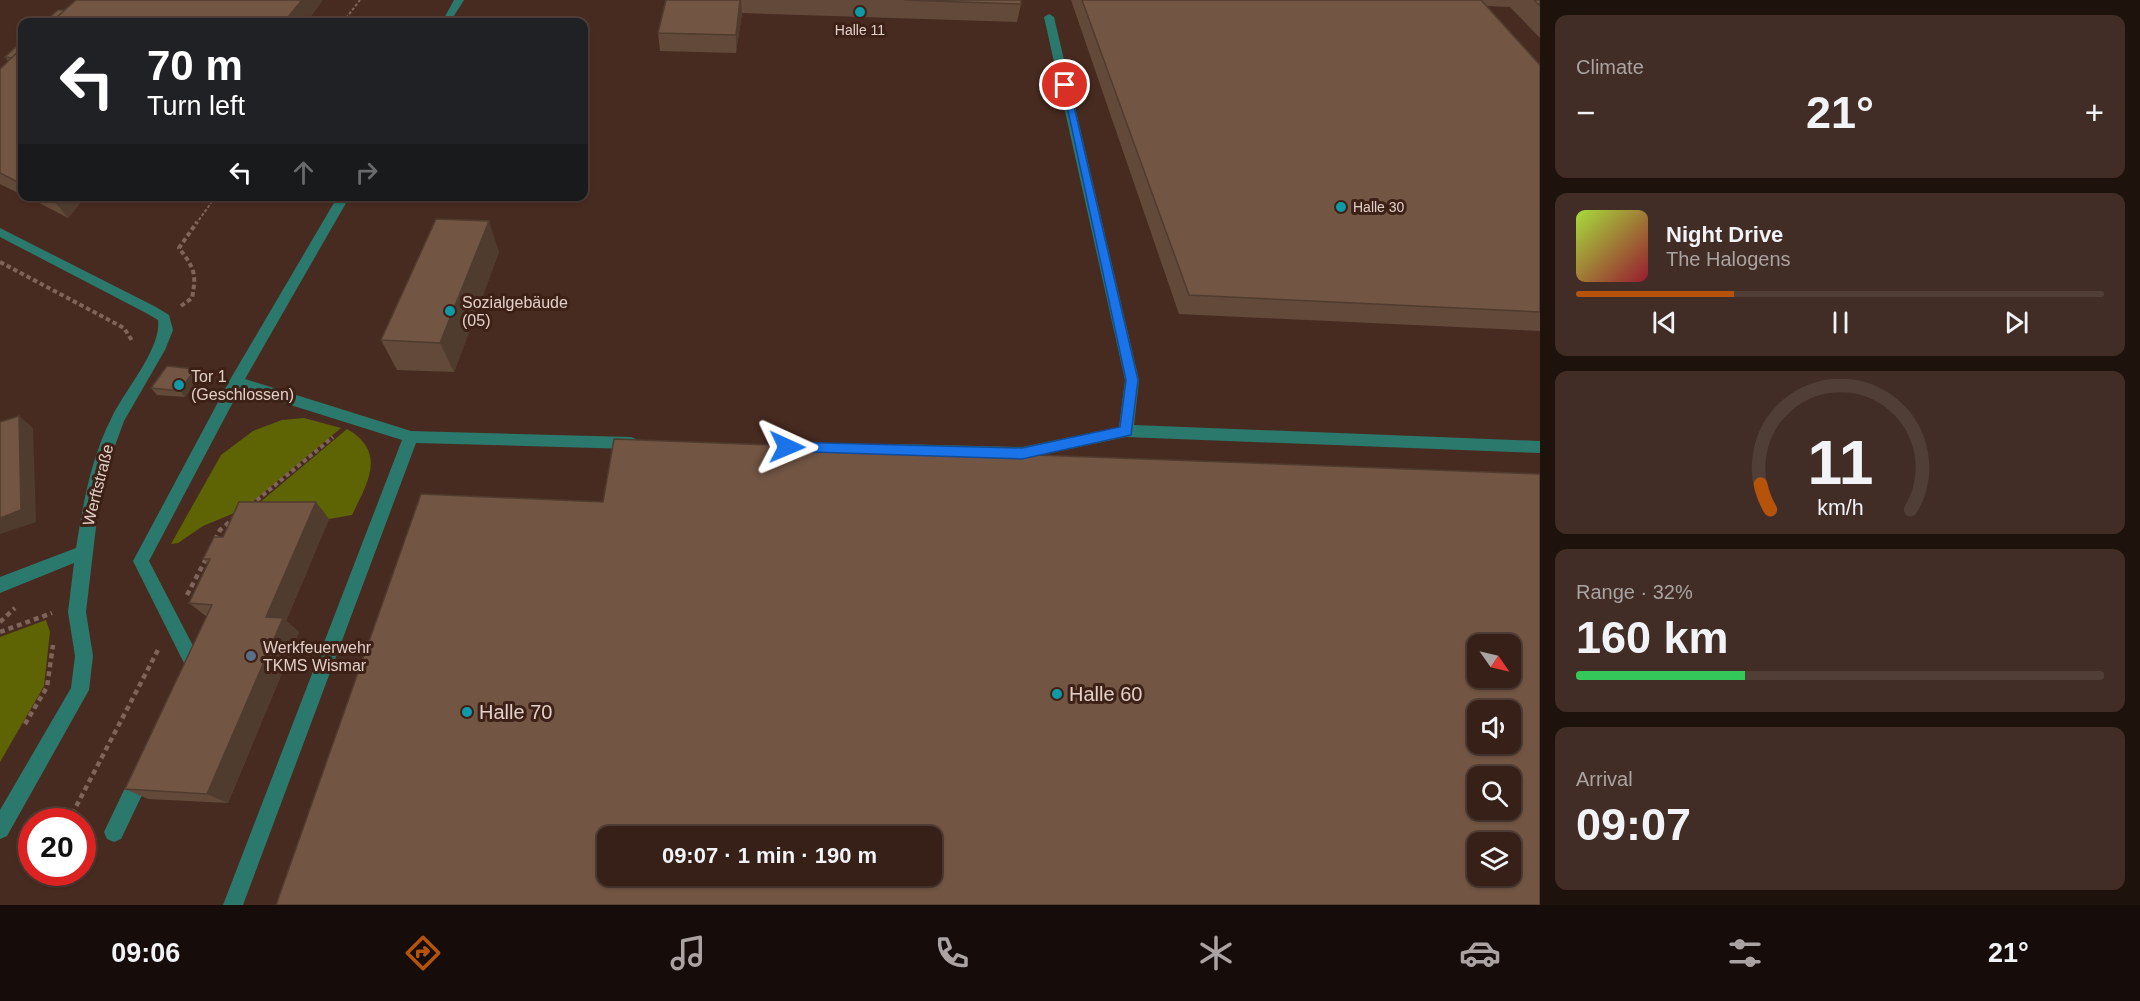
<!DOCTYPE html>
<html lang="en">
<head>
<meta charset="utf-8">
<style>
	body { margin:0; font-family:Helvetica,sans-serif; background:#412d25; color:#f1f3f6; height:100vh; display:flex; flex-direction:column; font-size:22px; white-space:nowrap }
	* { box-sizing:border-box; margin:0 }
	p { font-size:20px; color:#aaa3a2 }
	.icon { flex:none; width:33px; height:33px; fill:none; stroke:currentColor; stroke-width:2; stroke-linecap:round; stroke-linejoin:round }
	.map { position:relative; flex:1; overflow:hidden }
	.panel { display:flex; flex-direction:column; gap:15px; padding:15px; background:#1e120d; width:600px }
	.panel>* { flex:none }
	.hud { position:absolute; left:18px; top:18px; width:570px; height:183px; border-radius:12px; box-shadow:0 2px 4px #0004,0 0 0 2px #503e37; background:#202124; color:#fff; overflow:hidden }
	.needle { width:39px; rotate:124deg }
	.tools { position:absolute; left:1467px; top:634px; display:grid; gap:12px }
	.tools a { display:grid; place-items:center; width:54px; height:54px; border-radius:12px; background:#362018; box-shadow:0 2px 4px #0004,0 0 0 2px #503e37; font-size:30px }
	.speed { position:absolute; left:18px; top:808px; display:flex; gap:12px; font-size:30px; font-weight:700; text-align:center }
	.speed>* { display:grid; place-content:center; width:78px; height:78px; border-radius:50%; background:#362018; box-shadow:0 2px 4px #0004,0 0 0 2px #503e37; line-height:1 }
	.speed .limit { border:9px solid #d22; background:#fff; color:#111 }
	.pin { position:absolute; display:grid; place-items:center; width:51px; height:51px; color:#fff; margin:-26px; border:3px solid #fff; border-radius:50%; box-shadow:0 2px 6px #0007 }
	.me { position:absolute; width:66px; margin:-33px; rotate:91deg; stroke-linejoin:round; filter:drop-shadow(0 0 4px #0008) }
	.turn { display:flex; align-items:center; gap:21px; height:126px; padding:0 30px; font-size:27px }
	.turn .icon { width:78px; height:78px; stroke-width:2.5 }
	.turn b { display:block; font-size:42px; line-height:51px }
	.lanes { display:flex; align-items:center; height:57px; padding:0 30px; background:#0003; justify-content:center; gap:30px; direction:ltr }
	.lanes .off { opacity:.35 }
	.big { font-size:45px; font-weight:700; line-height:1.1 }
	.panel .widget { flex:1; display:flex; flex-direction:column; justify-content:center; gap:9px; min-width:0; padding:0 21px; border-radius:12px; background:#412d25 }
	.panel .dial { align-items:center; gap:0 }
	.dial svg { height:156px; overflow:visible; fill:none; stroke:#503e37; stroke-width:7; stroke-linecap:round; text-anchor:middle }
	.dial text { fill:#f1f3f6; stroke:none }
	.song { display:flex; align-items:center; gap:18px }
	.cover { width:72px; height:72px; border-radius:9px; background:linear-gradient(135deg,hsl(80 70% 55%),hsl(350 70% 35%)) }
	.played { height:6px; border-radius:3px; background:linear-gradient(90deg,#b45309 30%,#503e37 30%) }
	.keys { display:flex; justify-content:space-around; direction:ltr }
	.heat { display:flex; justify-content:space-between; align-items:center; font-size:33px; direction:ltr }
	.charge { height:9px; border-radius:4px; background:linear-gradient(90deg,#34c759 32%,#503e37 0) }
	.trip { position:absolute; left:597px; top:826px; width:345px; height:60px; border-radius:12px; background:#362018; box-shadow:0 2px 4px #0004,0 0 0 2px #503e37; font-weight:700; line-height:60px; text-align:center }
	.menu { display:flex; height:96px; justify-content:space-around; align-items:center; background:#160d0a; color:#aaa3a2 }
	.menu .icon { width:42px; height:42px }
	.menu .active { color:#b45309 }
	.menu b { font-size:27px; color:#f1f3f6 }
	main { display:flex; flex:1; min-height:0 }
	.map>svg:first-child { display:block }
	.green { fill:#5e6303 }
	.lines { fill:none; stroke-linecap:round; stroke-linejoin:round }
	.path-far2 { stroke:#7e645a; stroke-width:2; stroke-dasharray:3 2; stroke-linecap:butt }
	.path-far1 { stroke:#7e645a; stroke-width:4; stroke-dasharray:4.5 3; stroke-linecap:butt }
	.path { stroke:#7e645a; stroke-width:4.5; stroke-dasharray:5 4; stroke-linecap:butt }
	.minor { fill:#2b786c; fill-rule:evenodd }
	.wall { fill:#62493a }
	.shaded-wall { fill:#503c2f }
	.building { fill:#725543; stroke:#503c2f; stroke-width:1.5; fill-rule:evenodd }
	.route { fill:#1a73e8; stroke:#114b97; stroke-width:1.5 }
	.culture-dot { fill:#0f9aa8; stroke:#3d2116; stroke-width:2 }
	.service-dot { fill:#5c6f8a; stroke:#3d2116; stroke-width:2 }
	.labels { text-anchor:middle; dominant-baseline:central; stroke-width:6; stroke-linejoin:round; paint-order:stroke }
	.far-poi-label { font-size:14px; fill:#e2cfc8; stroke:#3d2116 }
	.poi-label { font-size:16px; fill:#e2cfc8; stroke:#3d2116; text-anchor:start }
	.street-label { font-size:16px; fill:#e2cfc8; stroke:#3d2116 }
	.near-poi-label { font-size:20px; fill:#e2cfc8; stroke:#3d2116; text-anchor:start }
</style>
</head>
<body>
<main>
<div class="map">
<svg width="1540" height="905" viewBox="0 0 1540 905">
	<rect width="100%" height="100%" fill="#482b20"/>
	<g class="green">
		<path d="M304 418 341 428 244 509 203 526 178 543 171 544 221 455 253 431 282 420Z"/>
		<path d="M347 429C387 452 368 482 352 515L329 519 252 509Z"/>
		<path d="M46 620 50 632 44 686 0 762V637Z"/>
	</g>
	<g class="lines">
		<g class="path-far2">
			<path d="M343 22 360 0"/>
			<path d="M196 224 216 196"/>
		</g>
		<g class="path-far1">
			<path d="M0 262 124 328 133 342"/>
			<path d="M181 306 192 298C197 273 194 268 179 248L197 222"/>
			<path d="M251 505 333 437"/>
		</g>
		<g class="path">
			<path d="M215 540 220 530 233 519"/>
			<path d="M187 595 207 557"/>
			<path d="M0 622 15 608"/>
			<path d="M0 632 52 613"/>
			<path d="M25 724 47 687 53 645"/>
			<path d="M68 822 158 650"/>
		</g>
		<g class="minor">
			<path d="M454 0H464L450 22H442Z"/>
			<path d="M1049 14 1054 17 1139 380 1134 425 1540 441V453L1126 437 1022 459 893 454 891 450 893 446 898 444 1022 447 1119 427 1125 380 1044 17Z"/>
			<path d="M338 196H350L245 379 411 431 631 437 636 439 638 443 636 447 631 449 416 443 243 905H223L402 440 240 389 149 561 204 667 207 673 204 679 198 682 192 679 133 561 231 378Z"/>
			<path d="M0 228 156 307 169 315 173 330 165 350 124 421 112 454 98 510 86 612 93 656 89 690 7 836 0 839V810L71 688 75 656 68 612 74 563 0 593V577L76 548C83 504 91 458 111 419 123 392 162 349 158 320L146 313 0 237Z"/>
			<path d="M142 764 149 767 152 774 121 839 114 842 107 839 104 832 135 767Z"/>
		</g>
	</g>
	<g class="wall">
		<path d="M666 0H1021V4L1017 22 742 13 736 53 660 51 658 33Z"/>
		<path d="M1071 0H1540V38L1510 7 1486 6 1540 65V331L1179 314Z"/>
		<path d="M22 41V195L0 184V69L8 61 5 57Z"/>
		<path d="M26 196H86L68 218Z"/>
		<path d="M499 252 454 372 397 370 381 340Z"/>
		<path d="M201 375 185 397 157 395 151 388Z"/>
		<path d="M329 519 286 621 299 632 228 803 148 799 125 789 207 617 189 603 208 563 203 559 223 537Z"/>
	</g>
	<g class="shaded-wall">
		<path d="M302 0H323L307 22H284Z"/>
		<path d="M740 0H741L742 13 736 53V35Z"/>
		<path d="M54 196H86L68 218 52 199Z"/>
		<path d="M489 221 499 252 454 372 440 343Z"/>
		<path d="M195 369 201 375 185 397 180 391Z"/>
		<path d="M19 416 33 428 36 522 0 534V518Z"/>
		<path d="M316 502 329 519 286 621 299 632 228 803 207 794 266 617Z"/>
	</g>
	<g class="building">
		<path d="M76 0H302L284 22H51Z"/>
		<path d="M666 0H740L736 35 658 33Z"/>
		<path d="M904 0H1021V4Z"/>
		<path d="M1082 0H1481L1540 65V312L1189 295Z"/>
		<path d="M1534 0H1540V6Z"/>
		<path d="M58 10H65L51 22H44Z"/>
		<path d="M22 41V48L12 58 5 57Z"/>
		<path d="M22 48V184L0 173V69Z"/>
		<path d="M436 219 489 221 440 343 381 340Z"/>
		<path d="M167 366 195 369 180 391 151 388Z"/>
		<path d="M19 416 21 510 0 518V422Z"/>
		<path d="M614 439 1540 474V905H276L421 494 603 502ZM1478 645H1510V678H1478ZM1478 711H1510V744H1478ZM1478 777H1510V810H1478ZM608 837H932V876H608ZM1478 843H1510V876H1478Z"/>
		<path d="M239 502H316L266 617 283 618 207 794 125 789 212 605 189 603 210 559H203L214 537H223Z"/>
	</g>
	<path class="route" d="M1062 83 1069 85 1138 380 1131 435 1022 459 782 451 780 447 782 443 787 442 1022 448 1120 427 1126 380Z"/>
	<g class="culture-dot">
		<circle cx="860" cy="12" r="6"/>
		<circle cx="1341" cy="207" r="6"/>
		<circle cx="450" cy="311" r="6"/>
		<circle cx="179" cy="385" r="6"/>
		<circle cx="1057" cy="694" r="6"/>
		<circle cx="467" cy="712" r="6"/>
	</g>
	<circle class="service-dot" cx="251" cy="656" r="6"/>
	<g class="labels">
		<g class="far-poi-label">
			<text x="860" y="30">Halle 11</text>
			<text x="1353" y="207" text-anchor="start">Halle 30</text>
		</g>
		<g class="poi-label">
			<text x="462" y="302">Sozialgebäude<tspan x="462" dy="18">(05)</tspan></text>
			<text x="191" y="376">Tor 1<tspan x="191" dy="18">(Geschlossen)</tspan></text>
			<text x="263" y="647">Werkfeuerwehr<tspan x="263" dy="18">TKMS Wismar</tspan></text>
		</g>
		<g class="street-label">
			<text transform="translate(98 485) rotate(-76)">Werftstraße</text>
		</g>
		<g class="near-poi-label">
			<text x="1069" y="694">Halle 60</text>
			<text x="479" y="712">Halle 70</text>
		</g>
	</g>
</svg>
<div class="tools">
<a><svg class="needle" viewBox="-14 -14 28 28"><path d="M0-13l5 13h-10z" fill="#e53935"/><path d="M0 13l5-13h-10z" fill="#aaa3a2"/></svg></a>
<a><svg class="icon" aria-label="sound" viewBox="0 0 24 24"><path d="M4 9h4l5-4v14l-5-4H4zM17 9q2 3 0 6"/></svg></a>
<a><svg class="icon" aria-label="search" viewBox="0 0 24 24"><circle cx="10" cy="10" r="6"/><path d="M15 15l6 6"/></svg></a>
<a><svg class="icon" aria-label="layers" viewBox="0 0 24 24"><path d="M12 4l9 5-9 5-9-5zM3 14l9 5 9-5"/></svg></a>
</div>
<div class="speed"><div class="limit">20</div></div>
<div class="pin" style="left:1065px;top:85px;background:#d93025"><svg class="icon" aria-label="arrive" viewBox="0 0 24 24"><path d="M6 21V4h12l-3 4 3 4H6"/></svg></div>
<svg class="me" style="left:787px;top:447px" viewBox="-20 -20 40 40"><path d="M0-17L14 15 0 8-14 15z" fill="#1a73e8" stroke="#fff" stroke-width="4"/></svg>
<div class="trip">09:07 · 1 min · 190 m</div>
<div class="hud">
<div class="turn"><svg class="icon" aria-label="left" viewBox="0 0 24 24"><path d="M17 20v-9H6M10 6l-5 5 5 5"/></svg><div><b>70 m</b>Turn left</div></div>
<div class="lanes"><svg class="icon" aria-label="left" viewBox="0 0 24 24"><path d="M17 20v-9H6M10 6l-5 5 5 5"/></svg><svg class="icon off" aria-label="ahead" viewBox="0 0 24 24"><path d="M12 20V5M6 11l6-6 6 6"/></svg><svg class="icon off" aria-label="right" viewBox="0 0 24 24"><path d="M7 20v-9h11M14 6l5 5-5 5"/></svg></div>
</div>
</div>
<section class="panel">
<div class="widget"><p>Climate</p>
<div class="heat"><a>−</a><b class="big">21°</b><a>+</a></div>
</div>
<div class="widget">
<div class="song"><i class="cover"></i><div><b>Night Drive</b><p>The Halogens</p></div></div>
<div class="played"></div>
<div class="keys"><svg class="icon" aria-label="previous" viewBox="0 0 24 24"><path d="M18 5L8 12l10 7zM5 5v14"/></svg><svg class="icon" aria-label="pause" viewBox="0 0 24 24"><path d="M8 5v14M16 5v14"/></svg><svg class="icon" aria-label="next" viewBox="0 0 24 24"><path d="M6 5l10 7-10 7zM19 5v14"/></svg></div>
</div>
<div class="widget dial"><svg viewBox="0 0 100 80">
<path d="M14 69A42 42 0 1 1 86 69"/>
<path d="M14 69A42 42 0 0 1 9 56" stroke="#b45309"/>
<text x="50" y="56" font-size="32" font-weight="700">11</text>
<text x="50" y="72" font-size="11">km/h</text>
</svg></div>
<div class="widget"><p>Range · 32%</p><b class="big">160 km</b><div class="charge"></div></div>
<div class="widget"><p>Arrival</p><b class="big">09:07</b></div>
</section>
</main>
<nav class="menu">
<b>09:06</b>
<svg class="icon active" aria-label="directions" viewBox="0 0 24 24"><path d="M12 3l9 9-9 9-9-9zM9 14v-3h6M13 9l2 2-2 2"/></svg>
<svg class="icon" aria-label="music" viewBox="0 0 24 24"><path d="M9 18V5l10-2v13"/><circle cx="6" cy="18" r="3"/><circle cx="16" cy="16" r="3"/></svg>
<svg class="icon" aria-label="phone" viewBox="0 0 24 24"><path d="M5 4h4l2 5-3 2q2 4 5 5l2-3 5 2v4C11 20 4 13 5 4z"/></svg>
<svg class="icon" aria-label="climate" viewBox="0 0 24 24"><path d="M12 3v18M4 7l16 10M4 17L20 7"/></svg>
<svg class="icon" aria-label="car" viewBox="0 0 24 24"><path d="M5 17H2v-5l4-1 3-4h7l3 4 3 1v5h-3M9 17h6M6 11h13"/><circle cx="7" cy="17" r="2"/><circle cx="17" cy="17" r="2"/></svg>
<svg class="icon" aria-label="filters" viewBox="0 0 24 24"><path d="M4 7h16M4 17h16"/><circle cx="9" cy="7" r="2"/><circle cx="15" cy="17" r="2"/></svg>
<b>21°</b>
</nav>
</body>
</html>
